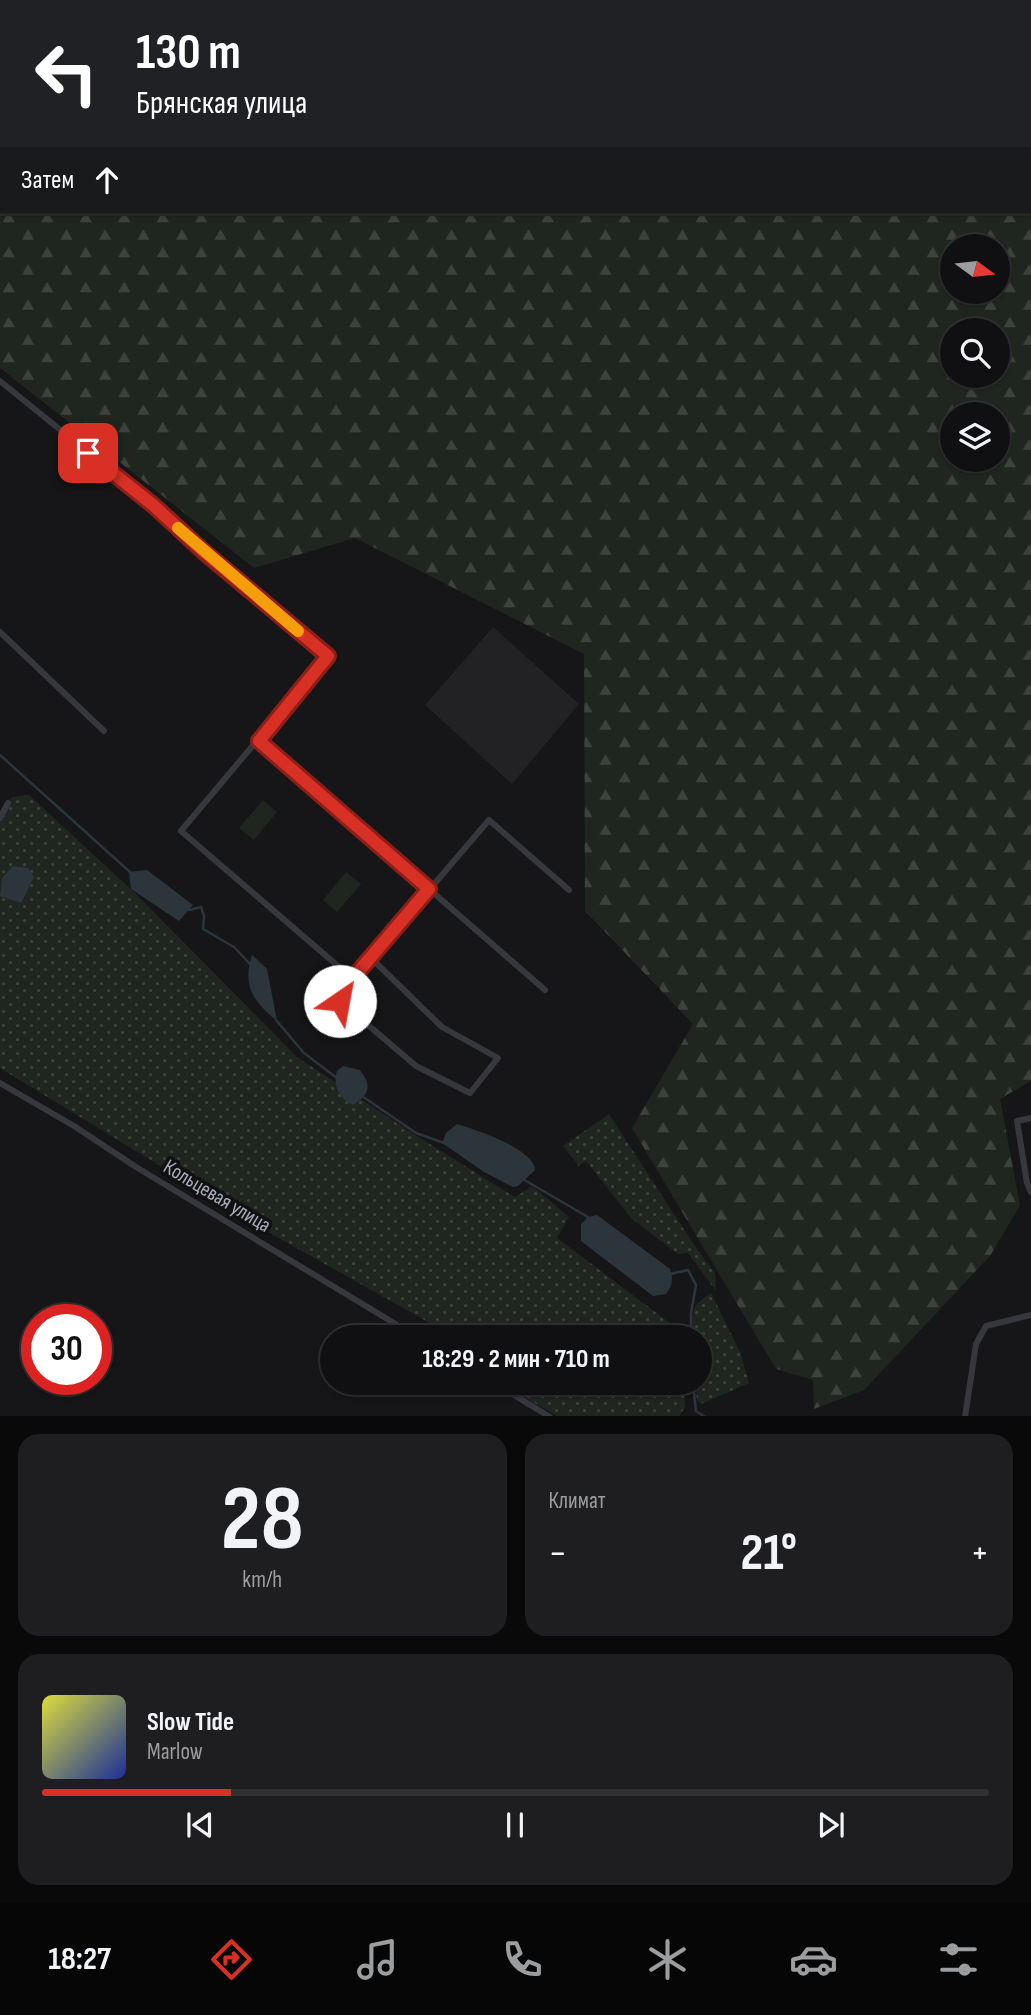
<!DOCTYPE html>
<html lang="ru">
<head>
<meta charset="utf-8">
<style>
	body { margin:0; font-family:"Sofia Sans Condensed",sans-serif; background:#1e1e20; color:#f1f3f6; height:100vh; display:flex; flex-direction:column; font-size:26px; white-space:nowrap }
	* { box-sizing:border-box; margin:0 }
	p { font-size:23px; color:#9c9d9f }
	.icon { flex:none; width:38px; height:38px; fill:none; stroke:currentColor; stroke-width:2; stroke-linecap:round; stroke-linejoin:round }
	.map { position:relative; height:1416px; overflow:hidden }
	.panel { display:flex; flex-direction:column; gap:18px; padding:18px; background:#09090a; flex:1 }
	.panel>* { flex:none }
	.hud { position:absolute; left:0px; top:0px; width:1032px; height:214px; box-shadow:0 2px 5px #0004,0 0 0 2px #303032; background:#202124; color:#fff; overflow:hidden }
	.needle { width:46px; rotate:105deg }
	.buttons { position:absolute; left:940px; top:234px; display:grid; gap:14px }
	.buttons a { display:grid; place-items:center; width:70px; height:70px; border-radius:50%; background:#101012; box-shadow:0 2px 5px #0004,0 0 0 2px #303032; font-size:35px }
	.speed { position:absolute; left:21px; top:1304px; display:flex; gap:14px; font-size:35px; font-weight:700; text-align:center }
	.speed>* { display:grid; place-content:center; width:91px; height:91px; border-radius:50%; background:#101012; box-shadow:0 2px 5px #0004,0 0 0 2px #303032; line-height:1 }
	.speed .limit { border:10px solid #d22; background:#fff; color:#111 }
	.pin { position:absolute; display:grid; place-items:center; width:60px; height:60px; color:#fff; margin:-30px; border-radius:14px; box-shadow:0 4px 10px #0006 }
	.me { position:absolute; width:77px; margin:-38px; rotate:33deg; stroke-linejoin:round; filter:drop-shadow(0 0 5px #0008) }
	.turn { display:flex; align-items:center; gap:24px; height:147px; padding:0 21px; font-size:32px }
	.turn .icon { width:91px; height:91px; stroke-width:2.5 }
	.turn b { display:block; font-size:49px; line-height:60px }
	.then { display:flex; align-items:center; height:66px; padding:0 21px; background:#0003; gap:14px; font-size:26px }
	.big { font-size:52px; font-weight:700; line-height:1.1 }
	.panel .widget { flex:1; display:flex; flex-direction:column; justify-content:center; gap:10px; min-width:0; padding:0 24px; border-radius:21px; background:#1e1e20 }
	.panel .dial { align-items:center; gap:0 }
	.dial b { font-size:91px; line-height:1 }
	.song { display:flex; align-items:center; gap:21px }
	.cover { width:84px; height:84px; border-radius:10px; background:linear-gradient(135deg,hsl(60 70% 55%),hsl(230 70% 35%)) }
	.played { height:7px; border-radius:4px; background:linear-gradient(90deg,#d93025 20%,#303032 20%) }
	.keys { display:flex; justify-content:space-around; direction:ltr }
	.heat { display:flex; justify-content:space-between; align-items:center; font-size:38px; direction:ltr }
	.panel .tiles { flex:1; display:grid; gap:18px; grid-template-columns:1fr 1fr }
	.widget:last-child { grid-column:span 2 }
	.trip { position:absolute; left:320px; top:1325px; width:392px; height:70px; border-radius:35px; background:#101012; box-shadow:0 2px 5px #0004,0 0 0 2px #303032; font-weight:700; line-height:70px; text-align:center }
	.tabs { display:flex; height:112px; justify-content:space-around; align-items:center; background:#060607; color:#9c9d9f }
	.tabs .icon { width:49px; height:49px }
	.tabs .current { color:#d93025 }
	.tabs b { font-size:32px; color:#f1f3f6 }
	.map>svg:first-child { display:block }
	.built { fill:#222225 }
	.forest { fill:url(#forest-firs); fill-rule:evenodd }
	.park { fill:#1e261f }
	.garden { fill:url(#garden-dots) }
	.water { fill:#2c353c }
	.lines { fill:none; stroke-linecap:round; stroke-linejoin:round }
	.stream { stroke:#2c353c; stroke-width:2.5 }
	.minor { stroke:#37383d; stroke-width:6 }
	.tertiary { stroke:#37383d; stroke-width:7 }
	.route-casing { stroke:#8d1f18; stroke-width:18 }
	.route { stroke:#d93025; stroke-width:12 }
	.slow { stroke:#f59e0b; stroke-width:12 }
	.labels { text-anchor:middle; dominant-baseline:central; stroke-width:7; stroke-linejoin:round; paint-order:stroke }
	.street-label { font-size:21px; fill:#a8adb8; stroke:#111113 }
</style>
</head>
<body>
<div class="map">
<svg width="1031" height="1417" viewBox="0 0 1031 1417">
	<defs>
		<pattern id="forest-firs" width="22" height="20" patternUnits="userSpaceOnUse" patternTransform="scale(1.75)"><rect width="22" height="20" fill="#1e261f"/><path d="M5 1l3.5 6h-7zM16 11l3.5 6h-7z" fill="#3c433d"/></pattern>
		<pattern id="garden-dots" width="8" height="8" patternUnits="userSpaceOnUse" patternTransform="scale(1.75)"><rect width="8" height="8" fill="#1e261f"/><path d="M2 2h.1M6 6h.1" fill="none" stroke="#3c433d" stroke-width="1.8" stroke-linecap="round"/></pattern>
	</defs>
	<rect width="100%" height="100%" fill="#161618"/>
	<path class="built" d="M493 627 579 704 512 784 425 705Z"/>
	<path class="forest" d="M63 0H1031V1081L1000 1099 1020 1205 990 1256 864 1390 814 1409 813 1380 776 1369 632 1128 693 1024 585 911 584 654 355 538 254 568 0 368V147L2 143V212H1031V2H62ZM952 247H998V292H952ZM952 331H998V376H952ZM952 415H998V460H952Z"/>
	<g class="park">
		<path d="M263 800 277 812 254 840 239 828Z"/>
		<path d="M346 872 361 884 337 912 323 900Z"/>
	</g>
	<g class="garden">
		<path d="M29 795 136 894 297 1057 409 1131 515 1197 532 1186 569 1217 557 1238 683 1333V1337H432L435 1326 270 1233 0 1068V821L12 797Z"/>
		<path d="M609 1114 694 1245 715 1273 716 1291 688 1253 678 1254 632 1219 586 1161 579 1166 563 1146Z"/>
		<path d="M711 1293 740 1352 749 1383 701 1404 697 1400 695 1383 700 1382V1337H693C693 1311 688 1308 711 1293Z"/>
		<path d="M500 1383H684L685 1407 679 1416H557Z"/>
	</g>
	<g class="water">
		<path d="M13 866 28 868 34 877 21 903 0 896 2 878Z"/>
		<path d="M147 870 193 905 179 921 131 889 129 872Z"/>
		<path d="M252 955 267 969 277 1021C253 1002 242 985 252 955Z"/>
		<path d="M343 1066 360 1070C372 1086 370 1094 353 1105 340 1100 332 1084 337 1071Z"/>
		<path d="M457 1124C476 1130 533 1148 535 1170L518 1186 513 1187 484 1172 442 1143 446 1133Z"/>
		<path d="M597 1215 670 1269C673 1278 673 1286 666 1294L653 1296 581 1241V1224L588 1217Z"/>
	</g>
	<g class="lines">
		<g class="stream">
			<path d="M0 755 130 872"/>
			<path d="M186 908 189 910 201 907 204 916 203 929 234 947 250 964"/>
			<path d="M276 1020 304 1053 337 1078"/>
			<path d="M362 1096 416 1133 444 1143"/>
			<path d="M521 1178 588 1217"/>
			<path d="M670 1274 688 1270 696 1285 691 1313V1337"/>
			<path d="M693 1382 696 1411 705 1417"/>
		</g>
		<g class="minor">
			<path d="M0 14H2"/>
			<path d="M0 381 153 505 203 551 328 656 181 831 353 979 489 820 569 890"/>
			<path d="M0 632 104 731"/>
			<path d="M259 741 545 990"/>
			<path d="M0 818 8 803"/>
			<path d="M353 979 341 992 340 1001 416 1066 470 1093 498 1058 442 1027 371 958"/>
			<path d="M0 1083 74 1126 136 1167 417 1337"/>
			<path d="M1031 1118 1017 1121 1027 1183 1031 1192"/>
			<path d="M493 1382 550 1417"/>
			<path d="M965 1417 976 1344 986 1326 1031 1315"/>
		</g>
		<g class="tertiary">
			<path d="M23 2 24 0"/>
			<path d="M0 59 2 55"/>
		</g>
	</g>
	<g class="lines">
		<g class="route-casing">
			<path id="route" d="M88 453 153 505 203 551 328 656 259 741 429 889 341 992 340 1001"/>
		</g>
		<use href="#route" class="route"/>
		<path class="slow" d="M178 528 298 631"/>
	</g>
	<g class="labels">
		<g class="street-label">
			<text transform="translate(217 1196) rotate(31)">Кольцевая улица</text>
		</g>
	</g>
</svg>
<div class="buttons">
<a><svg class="needle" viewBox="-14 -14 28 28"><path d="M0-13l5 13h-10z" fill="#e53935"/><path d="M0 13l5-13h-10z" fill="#9c9d9f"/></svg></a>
<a><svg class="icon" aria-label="search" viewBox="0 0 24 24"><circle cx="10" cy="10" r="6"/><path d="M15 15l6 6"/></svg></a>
<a><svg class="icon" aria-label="layers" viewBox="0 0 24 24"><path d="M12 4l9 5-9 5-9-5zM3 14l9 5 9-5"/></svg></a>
</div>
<div class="speed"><div class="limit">30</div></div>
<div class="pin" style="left:88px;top:453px;background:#d93025"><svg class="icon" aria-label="arrive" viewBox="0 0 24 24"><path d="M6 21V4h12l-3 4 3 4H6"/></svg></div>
<svg class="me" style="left:340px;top:1001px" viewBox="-20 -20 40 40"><circle r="19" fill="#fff"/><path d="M0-13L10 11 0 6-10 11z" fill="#d93025"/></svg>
<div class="trip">18:29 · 2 мин · 710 m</div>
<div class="hud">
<div class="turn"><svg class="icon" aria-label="left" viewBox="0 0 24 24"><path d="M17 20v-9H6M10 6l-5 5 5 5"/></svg><div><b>130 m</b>Брянская улица</div></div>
<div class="then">Затем<svg class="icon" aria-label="ahead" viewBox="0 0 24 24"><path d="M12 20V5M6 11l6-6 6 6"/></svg></div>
</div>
</div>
<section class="panel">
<div class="tiles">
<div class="widget dial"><b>28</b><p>km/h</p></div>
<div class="widget"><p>Климат</p>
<div class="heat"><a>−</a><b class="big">21°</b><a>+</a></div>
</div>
<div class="widget">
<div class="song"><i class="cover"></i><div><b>Slow Tide</b><p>Marlow</p></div></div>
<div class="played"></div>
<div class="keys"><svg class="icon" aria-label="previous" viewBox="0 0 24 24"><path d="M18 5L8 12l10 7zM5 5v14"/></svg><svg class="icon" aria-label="pause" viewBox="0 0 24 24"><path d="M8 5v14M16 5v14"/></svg><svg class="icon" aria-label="next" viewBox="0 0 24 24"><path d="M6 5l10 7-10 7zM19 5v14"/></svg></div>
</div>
</div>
</section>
<nav class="tabs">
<b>18:27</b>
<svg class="icon current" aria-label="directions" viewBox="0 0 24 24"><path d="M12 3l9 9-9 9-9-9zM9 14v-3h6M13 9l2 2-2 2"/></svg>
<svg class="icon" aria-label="music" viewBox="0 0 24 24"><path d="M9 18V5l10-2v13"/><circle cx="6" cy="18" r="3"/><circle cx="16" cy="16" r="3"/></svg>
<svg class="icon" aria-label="phone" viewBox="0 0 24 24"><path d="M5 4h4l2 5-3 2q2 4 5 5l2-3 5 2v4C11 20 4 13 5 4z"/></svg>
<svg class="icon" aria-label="climate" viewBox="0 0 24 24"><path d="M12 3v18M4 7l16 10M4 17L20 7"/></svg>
<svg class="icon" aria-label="car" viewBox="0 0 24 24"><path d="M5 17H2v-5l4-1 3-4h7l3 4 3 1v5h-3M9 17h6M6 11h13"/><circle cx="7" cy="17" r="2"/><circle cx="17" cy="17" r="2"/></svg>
<svg class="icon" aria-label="filters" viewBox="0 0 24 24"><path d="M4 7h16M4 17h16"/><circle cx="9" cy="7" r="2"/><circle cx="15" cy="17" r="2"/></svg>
</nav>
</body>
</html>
